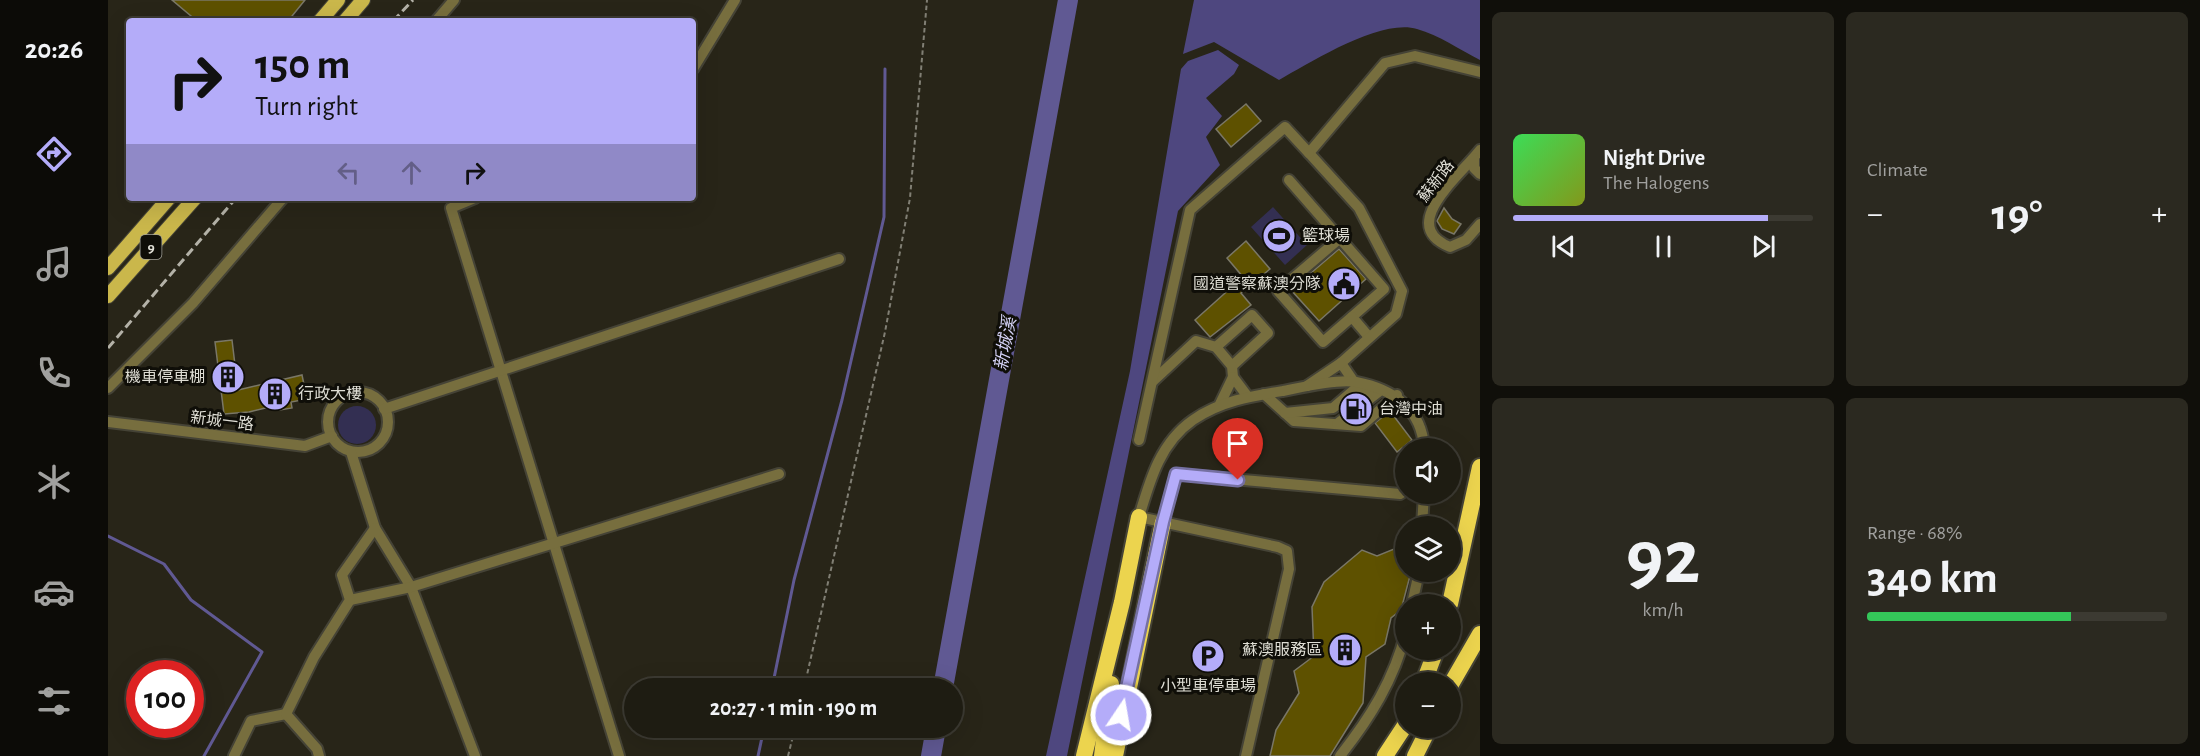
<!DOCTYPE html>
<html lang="en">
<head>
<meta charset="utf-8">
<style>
	body { margin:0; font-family:"Alegreya Sans","Noto Sans TC",sans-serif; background:#2b2920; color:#f1f3f6; height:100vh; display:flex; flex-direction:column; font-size:22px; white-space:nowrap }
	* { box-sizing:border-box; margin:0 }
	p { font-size:20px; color:#a1a19f }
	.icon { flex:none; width:33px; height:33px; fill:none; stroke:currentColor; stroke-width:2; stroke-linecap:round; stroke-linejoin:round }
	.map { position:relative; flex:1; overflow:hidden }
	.sheet { display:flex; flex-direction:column; gap:12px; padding:12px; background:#100f0a; width:720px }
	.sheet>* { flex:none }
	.hud { position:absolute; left:18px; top:18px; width:570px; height:183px; border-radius:6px; box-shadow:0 6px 24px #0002,0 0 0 2px #3c3a32; background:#b4acf9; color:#111; overflow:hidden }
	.controls { position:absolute; left:1287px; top:438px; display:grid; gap:12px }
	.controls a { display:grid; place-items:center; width:66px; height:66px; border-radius:50%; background:#1e1c12; box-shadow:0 6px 24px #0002,0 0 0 2px #3c3a32; font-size:30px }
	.speed { position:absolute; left:18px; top:660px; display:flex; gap:12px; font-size:30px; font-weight:700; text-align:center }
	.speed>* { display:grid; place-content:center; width:78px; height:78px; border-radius:50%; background:#1e1c12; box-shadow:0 6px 24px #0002,0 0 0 2px #3c3a32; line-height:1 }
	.speed .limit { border:9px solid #d22; background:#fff; color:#111 }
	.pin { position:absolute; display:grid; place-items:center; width:51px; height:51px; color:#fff; margin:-62px -26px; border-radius:50% 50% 50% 0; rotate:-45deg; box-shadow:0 0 6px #0007 }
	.pin .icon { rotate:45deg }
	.me { position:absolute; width:66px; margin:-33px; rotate:12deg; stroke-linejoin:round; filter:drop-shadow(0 0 4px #0008) }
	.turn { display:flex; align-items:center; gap:21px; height:126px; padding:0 30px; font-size:27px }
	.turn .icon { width:78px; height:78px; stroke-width:2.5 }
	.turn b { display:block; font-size:42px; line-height:51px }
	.lanes { display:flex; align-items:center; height:57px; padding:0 30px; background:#0003; justify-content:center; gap:30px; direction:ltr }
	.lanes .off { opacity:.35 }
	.big { font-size:45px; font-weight:700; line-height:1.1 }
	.sheet .card { flex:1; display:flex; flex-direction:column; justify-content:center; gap:9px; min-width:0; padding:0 21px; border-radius:9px; background:#2b2920 }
	.sheet .dial { align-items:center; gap:0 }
	.dial b { font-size:78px; line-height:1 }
	.song { display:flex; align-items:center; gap:18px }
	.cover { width:72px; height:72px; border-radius:9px; background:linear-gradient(135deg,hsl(130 70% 55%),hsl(70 70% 35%)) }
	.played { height:6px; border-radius:3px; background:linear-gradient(90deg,#b4acf9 85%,#3c3a32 85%) }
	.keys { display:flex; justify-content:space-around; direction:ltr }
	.heat { display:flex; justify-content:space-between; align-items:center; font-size:33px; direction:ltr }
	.charge { height:9px; border-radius:4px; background:linear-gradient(90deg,#34c759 68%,#3c3a32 0) }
	.sheet .tiles { flex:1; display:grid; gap:12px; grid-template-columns:repeat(2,1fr) }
	.trip { position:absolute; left:516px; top:678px; width:339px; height:60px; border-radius:30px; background:#1e1c12; box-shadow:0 6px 24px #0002,0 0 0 2px #3c3a32; font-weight:700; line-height:60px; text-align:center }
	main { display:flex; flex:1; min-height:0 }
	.dock { display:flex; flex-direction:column; width:108px; justify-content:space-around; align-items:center; background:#0c0b07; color:#a1a19f }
	.dock .icon { width:42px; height:42px }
	.dock .selected { color:#b4acf9 }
	.dock b { font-size:27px; color:#f1f3f6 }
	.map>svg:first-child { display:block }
	.green { fill:#332f52 }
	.forest { fill:#4e477f }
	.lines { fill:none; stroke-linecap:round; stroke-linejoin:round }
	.stream { stroke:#605993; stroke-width:3 }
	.river { stroke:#605993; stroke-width:20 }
	.building { fill:#5e5100; stroke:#7a7767; stroke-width:1.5 }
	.minor-casing { stroke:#454336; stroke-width:14 }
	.major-casing { stroke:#454336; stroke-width:16 }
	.highway-casing { stroke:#454336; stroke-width:20 }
	.path { stroke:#817f74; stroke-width:2; stroke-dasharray:4.5 3; stroke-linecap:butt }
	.minor { stroke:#776e3e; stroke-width:10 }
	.major { stroke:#cab74b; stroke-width:14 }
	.highway { stroke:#ecd44e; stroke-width:16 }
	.rail { stroke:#b4b2a8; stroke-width:3; stroke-dasharray:9 4.5; stroke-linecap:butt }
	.route-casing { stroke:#7570a2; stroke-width:15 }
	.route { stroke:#b4acf9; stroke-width:10 }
	.labels { text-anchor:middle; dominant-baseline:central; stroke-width:6; stroke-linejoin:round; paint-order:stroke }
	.shield { fill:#0f0e08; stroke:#a1a098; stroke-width:1.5 }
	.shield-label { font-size:15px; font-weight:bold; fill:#dfded5 }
	.street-label { font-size:16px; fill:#dfded5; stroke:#0f0e08 }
	.poi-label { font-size:16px; fill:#dfded5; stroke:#0f0e08; text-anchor:start }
	.water-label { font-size:18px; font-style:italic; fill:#d3d1f5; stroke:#0f0e08 }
</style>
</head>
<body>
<main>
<nav class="dock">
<b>20:26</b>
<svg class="icon selected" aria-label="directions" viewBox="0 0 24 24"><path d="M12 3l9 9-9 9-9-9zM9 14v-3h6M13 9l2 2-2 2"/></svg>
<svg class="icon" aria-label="music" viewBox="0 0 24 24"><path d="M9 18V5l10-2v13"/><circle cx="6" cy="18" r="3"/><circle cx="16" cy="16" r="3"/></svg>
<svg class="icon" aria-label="phone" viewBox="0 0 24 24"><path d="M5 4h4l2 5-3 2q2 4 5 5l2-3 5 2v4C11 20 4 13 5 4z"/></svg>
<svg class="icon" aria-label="climate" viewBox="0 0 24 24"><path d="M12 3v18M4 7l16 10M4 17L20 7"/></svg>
<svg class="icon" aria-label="car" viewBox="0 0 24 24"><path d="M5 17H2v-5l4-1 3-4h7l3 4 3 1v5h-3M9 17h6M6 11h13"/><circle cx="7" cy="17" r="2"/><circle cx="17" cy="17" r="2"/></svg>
<svg class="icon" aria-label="filters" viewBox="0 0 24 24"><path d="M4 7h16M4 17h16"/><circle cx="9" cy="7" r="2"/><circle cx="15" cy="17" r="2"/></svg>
</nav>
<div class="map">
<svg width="1372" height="756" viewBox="0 0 1372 756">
	<rect width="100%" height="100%" fill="#282518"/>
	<g class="green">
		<path d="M1165 207 1199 245 1177 265 1143 227Z"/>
		<circle cx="249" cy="425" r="19"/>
	</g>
	<g class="forest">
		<path d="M1086 0H1372V60C1352 50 1331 35 1309 29 1273 18 1203 62 1171 80L1106 42 1075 54Z"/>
		<path d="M1110 50 1131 65 1126 74 1098 98 1114 116 1098 137 1112 165 1070 211 959 756H938L1022 371 1073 69 1080 61Z"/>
	</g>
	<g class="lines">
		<g class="stream">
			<path d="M0 536 56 564 83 600 154 652 96 756"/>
			<path d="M664 688 686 580 734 400 776 217 777 69"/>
			<path d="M650 756 656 728"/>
		</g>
		<g class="river">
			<path d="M835 688 960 0"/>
			<path d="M823 756 828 728"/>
		</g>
	</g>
	<g class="building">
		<path d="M64 0H197L180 21H89Z"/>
		<path d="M1138 104 1153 121 1123 147 1108 129Z"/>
		<path d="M1336 208 1344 219 1353 224 1346 234 1334 229 1329 221Z"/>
		<path d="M1138 241 1162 269 1133 293 1143 305 1102 337 1087 320 1135 277 1119 258Z"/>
		<path d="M1231 249 1258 279 1211 321 1183 290Z"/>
		<path d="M124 340 130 390 194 375 199 399 183 402 184 408 172 410 170 405 141 412 116 414 107 342Z"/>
		<path d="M1282 411 1304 440 1289 452 1267 423Z"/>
		<path d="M1286 549 1298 557V572H1303L1293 610 1283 618 1277 644 1258 657 1255 703 1222 756H1162L1168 730 1191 693 1186 671 1206 656 1204 607 1216 582 1254 550 1269 556Z"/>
	</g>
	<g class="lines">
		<g class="minor-casing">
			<g id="minor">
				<path d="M328 21 346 0"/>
				<path d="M585 69 627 0"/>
				<path d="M1372 150C1351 177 1289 225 1342 247L1358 240 1372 224"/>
				<path d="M1366 158V168L1372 174"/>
				<path d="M1181 180 1276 289 1215 342 1170 291 1231 239"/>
				<path d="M367 198 343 208 511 756"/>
				<path d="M1244 317 1261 337"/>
				<path d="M1108 347 1144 315 1160 333 1124 366"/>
				<path d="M1233 363 1246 382"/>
				<path d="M1045 381 1088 341 1108 347 1124 366 1125 377 1140 397"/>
				<path d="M1199 386 1233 363 1288 314 1294 291 1251 208 1201 153 1277 63 1307 56 1372 72"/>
				<path d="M0 388 85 303 175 198"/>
				<circle cx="250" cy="422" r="30"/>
				<path d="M1156 394 1186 421 1253 426 1289 395"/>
				<path d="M1112 404 1125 377"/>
				<path d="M276 409 731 259"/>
				<path d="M1177 413 1225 408 1247 389 1260 390"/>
				<path d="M0 422 197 446 224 436"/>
				<path d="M1229 424 1273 390"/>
				<path d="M1031 440 1082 210 1177 127 1201 153"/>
				<path d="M243 452 267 528 303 587 367 756"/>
				<path d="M1055 522 1068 474 1292 494 1298 490"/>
				<path d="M1314 526 1316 494"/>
				<path d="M242 600 303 587 671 474"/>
				<path d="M1304 604 1311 572"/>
				<path d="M126 756 143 721 178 714"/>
				<path d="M211 756 209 749 178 714 206 657 242 600 234 575 267 528"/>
				<path d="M1138 756 1181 569 1179 551 1170 547 1031 517C1042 480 1052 443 1085 420 1112 401 1144 396 1175 391 1195 387 1229 379 1248 382 1285 389 1314 409 1316 448"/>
				<path d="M1232 756C1262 718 1286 680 1298 632"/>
			</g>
		</g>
		<g class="major-casing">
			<g id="major">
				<path d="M212 21 230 0"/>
				<path d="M237 21 255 0"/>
				<path d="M0 268 61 198"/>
				<path d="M0 296 87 198"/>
			</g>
		</g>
		<g class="highway-casing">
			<g id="highway">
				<path d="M1342 604 1372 467"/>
				<path d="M1316 682 1328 650"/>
				<path d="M1342 686 1372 634"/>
				<path d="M976 756 1014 602 1031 517"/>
				<path d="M994 756 1003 684"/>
				<path d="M1007 756 1055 522"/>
				<path d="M1277 756 1298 724"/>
				<path d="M1307 756 1321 728"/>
			</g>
		</g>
		<g class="path">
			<path d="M696 688 777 332 802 198 819 0"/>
			<path d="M680 756 687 728"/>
		</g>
		<use href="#minor" class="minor"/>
		<use href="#major" class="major"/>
		<use href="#highway" class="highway"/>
		<g class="rail">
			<path d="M285 21 305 0"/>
			<path d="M0 348 128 198"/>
		</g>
	</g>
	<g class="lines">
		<g class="route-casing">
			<path id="route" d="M1013 715 1055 522 1068 474 1130 480"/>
		</g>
		<use href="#route" class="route"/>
	</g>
	<defs>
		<g id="stadium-disc" transform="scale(1.725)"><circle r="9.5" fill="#b4acf9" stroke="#0f0e08"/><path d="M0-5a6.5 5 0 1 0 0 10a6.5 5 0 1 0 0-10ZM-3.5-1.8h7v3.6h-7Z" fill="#111"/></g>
		<g id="civic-disc" transform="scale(1.725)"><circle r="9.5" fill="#b4acf9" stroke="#0f0e08"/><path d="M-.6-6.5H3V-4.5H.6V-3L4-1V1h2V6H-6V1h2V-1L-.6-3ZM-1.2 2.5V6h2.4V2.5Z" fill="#111"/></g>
		<g id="building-disc" transform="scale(1.725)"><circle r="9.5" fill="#b4acf9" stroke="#0f0e08"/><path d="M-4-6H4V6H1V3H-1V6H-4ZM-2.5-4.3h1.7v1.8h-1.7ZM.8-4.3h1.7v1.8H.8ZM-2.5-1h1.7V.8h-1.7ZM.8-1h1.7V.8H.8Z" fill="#111"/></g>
		<g id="fuel-disc" transform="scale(1.725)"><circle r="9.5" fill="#b4acf9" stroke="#0f0e08"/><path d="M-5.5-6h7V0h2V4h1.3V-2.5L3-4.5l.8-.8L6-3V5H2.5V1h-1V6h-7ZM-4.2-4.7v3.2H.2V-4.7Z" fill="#111"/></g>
		<g id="parking-disc" transform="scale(1.725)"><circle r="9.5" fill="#b4acf9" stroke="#0f0e08"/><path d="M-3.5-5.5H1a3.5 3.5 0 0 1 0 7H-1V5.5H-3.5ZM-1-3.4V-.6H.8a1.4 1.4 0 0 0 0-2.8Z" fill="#111"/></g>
	</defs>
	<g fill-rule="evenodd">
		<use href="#stadium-disc" x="1171" y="236"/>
		<use href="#civic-disc" x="1236" y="284"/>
		<use href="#building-disc" x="120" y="377"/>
		<use href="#building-disc" x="167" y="394"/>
		<use href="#fuel-disc" x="1248" y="409"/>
		<use href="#building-disc" x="1237" y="650"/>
		<use href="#parking-disc" x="1100" y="656"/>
	</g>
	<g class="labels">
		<rect class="shield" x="32.5" y="235" width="21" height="24" rx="4.5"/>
		<g class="shield-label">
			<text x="43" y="247">9</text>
		</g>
		<g class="street-label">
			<text transform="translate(1328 181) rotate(-52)">蘇新路</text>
			<text transform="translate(114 421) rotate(7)">新城一路</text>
		</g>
		<g class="poi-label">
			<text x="1194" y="236">籃球場</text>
			<text x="1213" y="284" text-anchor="end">國道警察蘇澳分隊</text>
			<text x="97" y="377" text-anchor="end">機車停車棚</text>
			<text x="190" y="394">行政大樓</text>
			<text x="1271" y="409">台灣中油</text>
			<text x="1214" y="650" text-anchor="end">蘇澳服務區</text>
			<text x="1100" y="686" text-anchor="middle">小型車停車場</text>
		</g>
		<g class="water-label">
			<text transform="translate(898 344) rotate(-80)">新城溪</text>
		</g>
	</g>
</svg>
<div class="controls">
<a><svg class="icon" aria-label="sound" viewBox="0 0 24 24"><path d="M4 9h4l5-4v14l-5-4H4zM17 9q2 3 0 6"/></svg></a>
<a><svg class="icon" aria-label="layers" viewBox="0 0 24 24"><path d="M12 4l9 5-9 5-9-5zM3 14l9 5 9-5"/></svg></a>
<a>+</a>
<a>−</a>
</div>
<div class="speed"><div class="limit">100</div></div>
<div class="pin" style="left:1130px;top:480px;background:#d93025"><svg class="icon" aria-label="arrive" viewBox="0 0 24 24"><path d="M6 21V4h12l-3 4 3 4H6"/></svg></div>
<svg class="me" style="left:1013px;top:715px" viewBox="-20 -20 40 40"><circle r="17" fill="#b4acf9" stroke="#fff" stroke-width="3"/><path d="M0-11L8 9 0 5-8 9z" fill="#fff"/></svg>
<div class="trip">20:27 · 1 min · 190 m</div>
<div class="hud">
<div class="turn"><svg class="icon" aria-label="right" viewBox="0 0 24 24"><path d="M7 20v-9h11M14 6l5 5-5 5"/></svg><div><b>150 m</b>Turn right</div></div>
<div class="lanes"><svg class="icon off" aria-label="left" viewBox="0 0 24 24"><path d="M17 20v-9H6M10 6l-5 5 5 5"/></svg><svg class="icon off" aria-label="ahead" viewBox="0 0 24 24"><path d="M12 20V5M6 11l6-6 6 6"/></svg><svg class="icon" aria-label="right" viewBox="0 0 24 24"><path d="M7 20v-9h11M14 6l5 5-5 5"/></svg></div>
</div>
</div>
<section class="sheet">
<div class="tiles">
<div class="card">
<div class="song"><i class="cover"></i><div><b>Night Drive</b><p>The Halogens</p></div></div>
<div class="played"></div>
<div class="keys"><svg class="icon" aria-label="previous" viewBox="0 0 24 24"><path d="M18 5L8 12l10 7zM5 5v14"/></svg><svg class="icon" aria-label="pause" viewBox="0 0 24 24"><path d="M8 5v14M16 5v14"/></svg><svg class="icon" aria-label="next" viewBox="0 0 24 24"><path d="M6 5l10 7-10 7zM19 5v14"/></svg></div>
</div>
<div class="card"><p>Climate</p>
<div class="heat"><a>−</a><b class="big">19°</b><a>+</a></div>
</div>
<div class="card dial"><b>92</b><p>km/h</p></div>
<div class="card"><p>Range · 68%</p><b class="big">340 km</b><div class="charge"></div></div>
</div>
</section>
</main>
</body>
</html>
